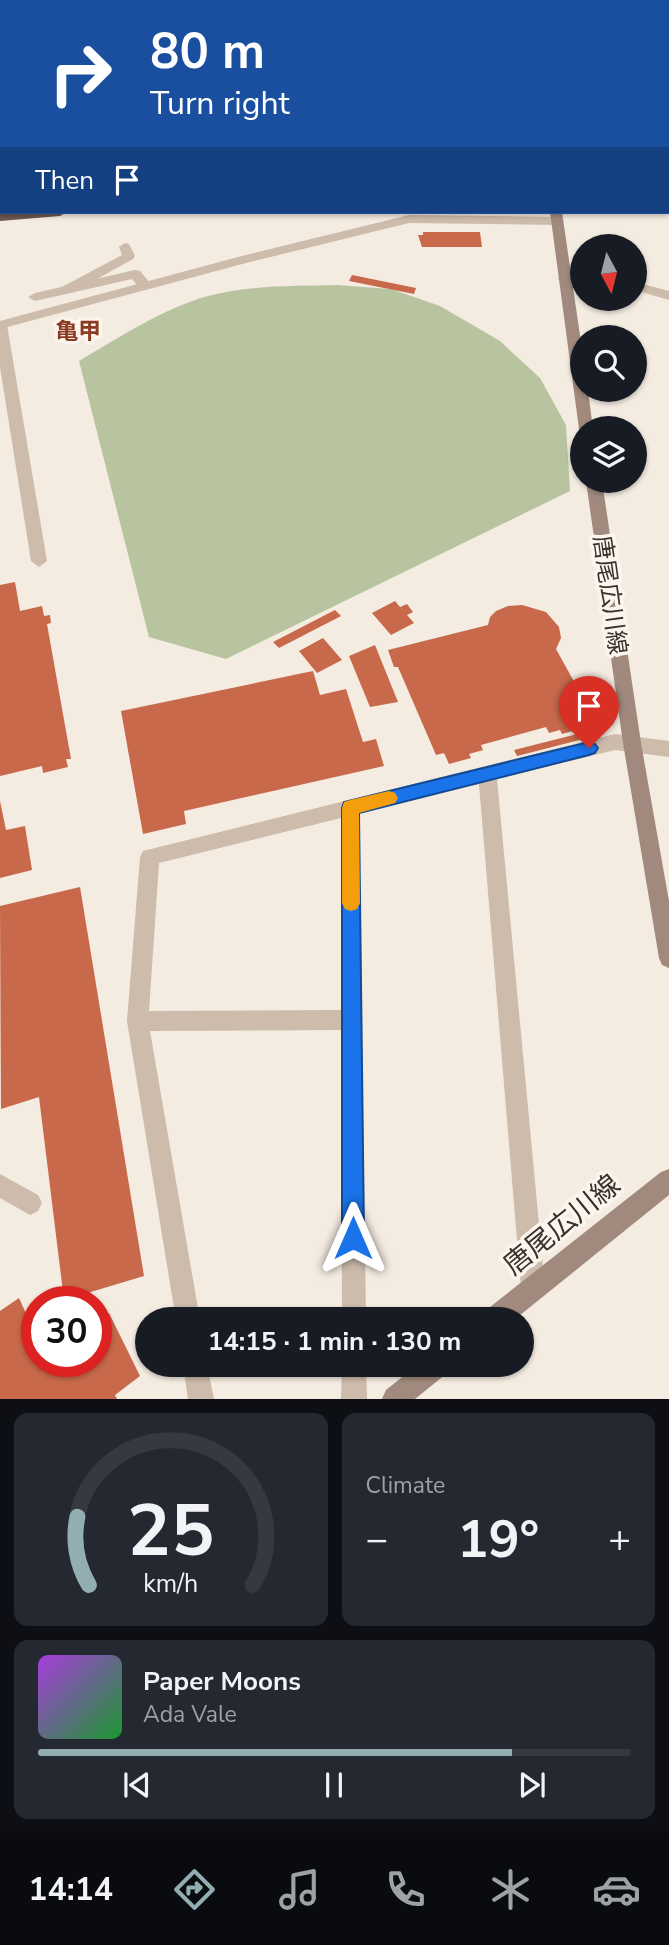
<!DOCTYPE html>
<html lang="en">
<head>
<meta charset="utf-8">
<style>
	body { margin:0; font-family:"Nunito Sans","Noto Sans JP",sans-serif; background:#242831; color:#f1f3f6; height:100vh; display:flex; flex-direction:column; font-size:26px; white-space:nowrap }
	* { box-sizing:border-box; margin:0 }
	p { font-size:23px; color:#9ea1a6 }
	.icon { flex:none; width:38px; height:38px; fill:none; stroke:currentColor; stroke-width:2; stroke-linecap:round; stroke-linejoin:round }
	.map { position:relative; height:1399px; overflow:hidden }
	.panel { display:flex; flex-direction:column; gap:14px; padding:14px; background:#0d0f14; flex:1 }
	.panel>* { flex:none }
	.guide { position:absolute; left:0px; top:0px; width:670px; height:214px; box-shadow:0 2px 5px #0004; background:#1a4fa0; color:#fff; overflow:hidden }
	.needle { width:46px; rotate:173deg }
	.fabs { position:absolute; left:570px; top:234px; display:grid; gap:14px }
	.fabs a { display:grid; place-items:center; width:77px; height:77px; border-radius:50%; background:#171b24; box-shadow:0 2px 5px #0004; font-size:35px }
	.speed { position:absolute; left:21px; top:1286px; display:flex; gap:14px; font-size:35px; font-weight:700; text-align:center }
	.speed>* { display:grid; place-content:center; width:91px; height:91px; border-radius:50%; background:#171b24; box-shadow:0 2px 5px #0004; line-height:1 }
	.speed .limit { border:10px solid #d22; background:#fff; color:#111 }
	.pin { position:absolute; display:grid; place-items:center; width:60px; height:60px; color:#fff; margin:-72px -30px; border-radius:50% 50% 50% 0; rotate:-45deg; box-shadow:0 0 7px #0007 }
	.pin .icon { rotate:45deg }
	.me { position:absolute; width:77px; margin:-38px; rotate:0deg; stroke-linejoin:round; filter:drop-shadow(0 0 5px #0008) }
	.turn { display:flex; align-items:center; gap:24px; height:147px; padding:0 35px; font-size:32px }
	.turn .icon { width:91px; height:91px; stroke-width:2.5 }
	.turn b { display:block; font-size:49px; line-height:60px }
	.then { display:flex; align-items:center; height:66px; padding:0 35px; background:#0003; gap:14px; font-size:26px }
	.big { font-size:52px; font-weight:700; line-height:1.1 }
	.panel .card { flex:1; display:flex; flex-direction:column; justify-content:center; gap:10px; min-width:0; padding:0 24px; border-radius:14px; background:#242831 }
	.panel .dial { align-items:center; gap:0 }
	.dial svg { height:182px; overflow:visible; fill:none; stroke:#363941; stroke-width:7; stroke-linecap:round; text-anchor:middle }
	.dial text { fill:#f1f3f6; stroke:none }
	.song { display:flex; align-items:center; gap:21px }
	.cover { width:84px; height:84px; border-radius:10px; background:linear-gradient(135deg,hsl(280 70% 55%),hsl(130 70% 35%)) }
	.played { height:7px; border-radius:4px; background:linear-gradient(90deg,#92aeb2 80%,#363941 80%) }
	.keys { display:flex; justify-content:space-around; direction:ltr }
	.heat { display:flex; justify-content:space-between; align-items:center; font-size:38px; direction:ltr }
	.panel .tiles { flex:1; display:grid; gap:14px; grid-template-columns:1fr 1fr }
	.card:last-child { grid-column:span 2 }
	.trip { position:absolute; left:135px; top:1307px; width:399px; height:70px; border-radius:35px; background:#171b24; box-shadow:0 2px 5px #0004; font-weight:700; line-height:70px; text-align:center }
	.tabs { display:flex; height:112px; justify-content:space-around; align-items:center; background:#090b0e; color:#9ea1a6 }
	.tabs .icon { width:49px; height:49px }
	.tabs .on { color:#92aeb2 }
	.tabs b { font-size:32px; color:#f1f3f6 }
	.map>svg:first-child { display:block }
	.green { fill:#b8c4a0 }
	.building { fill:#c8694b }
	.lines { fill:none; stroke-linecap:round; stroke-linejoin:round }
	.path { stroke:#b9a596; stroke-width:2.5; stroke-dasharray:2.5 2.5; stroke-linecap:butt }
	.service { fill:#cdbbac; fill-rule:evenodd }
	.minor { fill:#cdbbac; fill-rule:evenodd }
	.tertiary { fill:#cdbbac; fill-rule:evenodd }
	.secondary { fill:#a18a7d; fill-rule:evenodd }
	.trunk { fill:#6c584f; fill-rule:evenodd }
	.route { fill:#1a73e8; stroke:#114b97; stroke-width:2 }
	.slow { fill:#f59e0b }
	.labels { text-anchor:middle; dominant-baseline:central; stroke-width:7; stroke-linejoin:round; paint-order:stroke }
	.far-quarter-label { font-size:23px; font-weight:bold; fill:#8c3b22; stroke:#fbf5ee }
	.street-label { font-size:24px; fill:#3b302b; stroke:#fbf5ee }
	.near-street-label { font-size:28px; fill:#3b302b; stroke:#fbf5ee }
</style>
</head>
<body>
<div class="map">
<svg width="669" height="1399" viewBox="0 0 669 1399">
	<rect width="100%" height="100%" fill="#f4ebe1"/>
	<path class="green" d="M337 285 391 289 440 306 500 341 540 378 566 425 570 491 226 659 149 637 79 361C120 337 162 309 208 296 250 285 295 286 337 285Z"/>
	<g class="building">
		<path d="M423 232H480L482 247H422L418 235H423Z"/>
		<path d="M352 275 416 288 414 294 349 281Z"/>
		<path d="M15 582 20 611 42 606 44 616 50 615 51 623 47 624 71 759H66L68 767 43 773 42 766 0 776V585Z"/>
		<path d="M395 601 400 607 407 604 413 612 407 615 414 623 391 635 372 613Z"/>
		<path d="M522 605 546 612 559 627 561 638 556 649 593 716 583 719 587 727 562 734 560 730 549 733 546 727 481 745 483 750 469 754 471 758 449 764 444 753 436 755 398 667H394L388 650 488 625 490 617 496 611 508 606Z"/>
		<path d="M335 610 341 616 279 648 273 642Z"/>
		<path d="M323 638 342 660 317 673 299 651Z"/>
		<path d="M375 645 398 702 370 707 349 656Z"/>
		<path d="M313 671 320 695 346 689 363 742 376 739 384 766 184 811 186 824 143 834 121 711Z"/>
		<path d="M597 729 599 735 517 756 514 750Z"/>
		<path d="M0 801 6 830 25 826 32 870 0 878Z"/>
		<path d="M80 887 144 1276 64 1300 39 1097 1 1109 0 906Z"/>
		<path d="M19 1298 34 1331 37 1329V1362H96V1323L109 1313 140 1376 115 1395 117 1399H0V1311Z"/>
	</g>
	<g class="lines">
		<g class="path">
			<path d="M410 0 413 2"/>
			<path d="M430 2 433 0"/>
		</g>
		<g class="service">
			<path d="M113 0H138L112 2Z"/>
			<path d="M205 0H215L216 2H206Z"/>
			<path d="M254 0H264L265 2H255Z"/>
			<path d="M125 243 129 244 135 256 133 259 72 293H62V287L122 255 119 247Z"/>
			<path d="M0 321 7 325 47 561 39 567 31 561 0 367Z"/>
			<path d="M0 1174 38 1195 42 1203 38 1211 30 1215 0 1198Z"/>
		</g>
		<g class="minor">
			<path d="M135 270 140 271 150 283V289H140L132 279 35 301 28 297 35 293Z"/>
			<path d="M564 274 583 276V284L559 281 558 278Z"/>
			<path d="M635 282 669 291V300L635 290Z"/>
			<path d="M615 734 669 741V757L615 750 497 779 545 1288 541 1296 533 1300 525 1296 521 1288 479 784 359 813 366 1320H342L341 1030 150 1031 200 1320H176L127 1021 140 857 143 851ZM341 818V1010L149 1011 159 863Z"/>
			<path d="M183 1365H207L214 1399H188Z"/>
			<path d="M342 1365H366L367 1399H341Z"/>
		</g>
		<path class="tertiary" d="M409 215 558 217 564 221 558 225 409 223 246 263 0 329V321L238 257Z"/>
		<g class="secondary">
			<path d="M623 0H634L622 2Z"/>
			<path d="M550 212H562L583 356V390H588L593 429H583V433L579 429Z"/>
			<path d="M586 481H602L641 743 669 901V968L662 965 659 958 623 743Z"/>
			<path d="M669 1169V1195L514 1320H482L485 1311 661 1172Z"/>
			<path d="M417 1365H449L446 1374 415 1399H382L386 1390Z"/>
		</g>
		<g class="trunk">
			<rect x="668" y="137" width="1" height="8"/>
			<rect x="668" y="155" width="1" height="8"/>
			<path d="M2 191V200H0V192Z"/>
			<path d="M67 212 60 216 0 221V213Z"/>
		</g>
	</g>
	<path class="route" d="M589 742 595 744 598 748 595 753 589 755 359 813 364 1238 361 1245 353 1248 345 1245 342 1238V808L344 802Z"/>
	<path class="slow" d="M389 791 395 793 398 798 395 803 359 813 360 903 357 909 351 911 345 909 342 903V808L344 802 350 800Z"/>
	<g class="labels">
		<g class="far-quarter-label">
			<text x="78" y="331">亀甲</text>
		</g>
		<g class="street-label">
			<text transform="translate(610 595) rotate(82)">唐尾広川線</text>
		</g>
		<g class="near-street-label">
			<text transform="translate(562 1225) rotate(-39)">唐尾広川線</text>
		</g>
	</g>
</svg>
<div class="fabs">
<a><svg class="needle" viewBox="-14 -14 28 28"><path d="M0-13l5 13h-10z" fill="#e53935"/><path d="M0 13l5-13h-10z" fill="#9ea1a6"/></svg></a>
<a><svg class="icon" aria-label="search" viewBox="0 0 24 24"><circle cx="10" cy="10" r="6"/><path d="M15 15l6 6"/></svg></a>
<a><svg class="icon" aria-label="layers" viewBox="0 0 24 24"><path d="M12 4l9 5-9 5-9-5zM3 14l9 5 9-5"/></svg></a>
</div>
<div class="speed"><div class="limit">30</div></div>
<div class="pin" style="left:589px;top:748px;background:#d93025"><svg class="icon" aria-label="arrive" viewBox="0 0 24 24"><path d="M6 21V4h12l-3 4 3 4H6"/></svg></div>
<svg class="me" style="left:353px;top:1238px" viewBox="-20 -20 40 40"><path d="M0-17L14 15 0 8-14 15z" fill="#1a73e8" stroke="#fff" stroke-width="4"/></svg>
<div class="trip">14:15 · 1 min · 130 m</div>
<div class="guide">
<div class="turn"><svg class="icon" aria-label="right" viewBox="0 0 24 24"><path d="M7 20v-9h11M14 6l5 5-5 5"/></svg><div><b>80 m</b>Turn right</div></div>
<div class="then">Then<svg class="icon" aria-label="arrive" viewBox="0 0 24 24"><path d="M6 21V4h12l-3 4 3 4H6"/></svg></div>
</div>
</div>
<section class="panel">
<div class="tiles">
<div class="card dial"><svg viewBox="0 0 100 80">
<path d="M14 69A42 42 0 1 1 86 69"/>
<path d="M14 69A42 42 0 0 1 9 39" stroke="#92aeb2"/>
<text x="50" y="56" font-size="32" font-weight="700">25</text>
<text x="50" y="72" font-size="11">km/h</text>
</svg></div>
<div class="card"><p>Climate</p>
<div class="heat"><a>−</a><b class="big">19°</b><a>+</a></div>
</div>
<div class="card">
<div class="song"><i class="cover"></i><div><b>Paper Moons</b><p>Ada Vale</p></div></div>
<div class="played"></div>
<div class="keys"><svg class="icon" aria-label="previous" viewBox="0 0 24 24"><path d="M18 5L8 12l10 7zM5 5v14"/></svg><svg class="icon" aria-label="pause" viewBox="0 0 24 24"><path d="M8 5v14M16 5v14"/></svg><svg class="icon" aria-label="next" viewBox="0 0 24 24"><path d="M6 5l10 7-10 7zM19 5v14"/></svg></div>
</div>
</div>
</section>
<nav class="tabs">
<b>14:14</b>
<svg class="icon on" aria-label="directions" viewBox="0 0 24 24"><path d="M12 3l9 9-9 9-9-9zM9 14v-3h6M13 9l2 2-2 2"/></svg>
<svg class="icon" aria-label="music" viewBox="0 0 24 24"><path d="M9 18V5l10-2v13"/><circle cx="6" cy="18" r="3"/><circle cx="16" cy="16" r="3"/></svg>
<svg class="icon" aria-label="phone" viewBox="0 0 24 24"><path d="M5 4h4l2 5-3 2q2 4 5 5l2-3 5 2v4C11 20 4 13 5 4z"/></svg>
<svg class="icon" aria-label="climate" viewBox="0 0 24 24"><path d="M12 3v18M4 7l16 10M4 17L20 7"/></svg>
<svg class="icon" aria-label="car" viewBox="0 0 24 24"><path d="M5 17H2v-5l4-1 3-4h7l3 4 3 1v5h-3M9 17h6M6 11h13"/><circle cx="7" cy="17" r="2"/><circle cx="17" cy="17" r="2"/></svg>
</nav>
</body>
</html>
